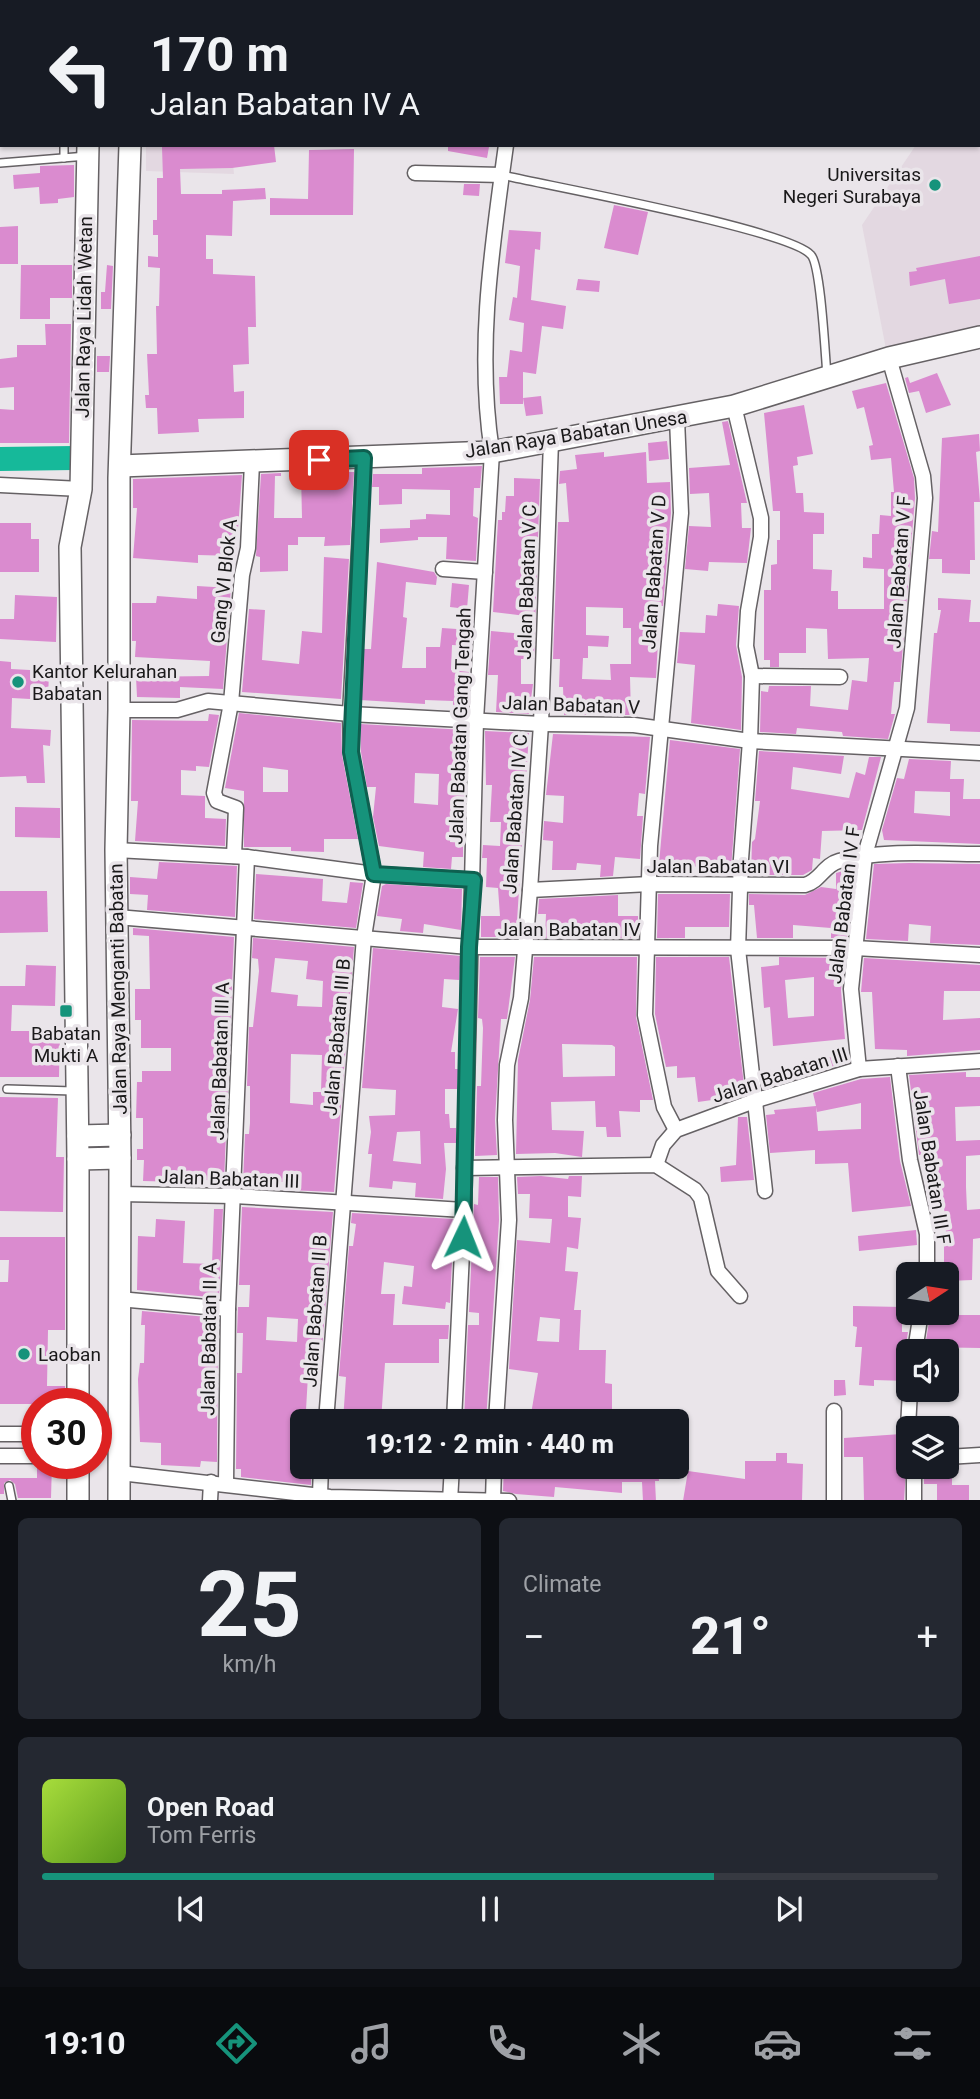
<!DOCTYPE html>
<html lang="en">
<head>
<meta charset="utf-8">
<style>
	body { margin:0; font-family:Roboto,sans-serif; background:#242831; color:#f1f3f6; height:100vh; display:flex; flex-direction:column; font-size:26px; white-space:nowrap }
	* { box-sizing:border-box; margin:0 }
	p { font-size:23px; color:#9ea1a6 }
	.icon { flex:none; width:38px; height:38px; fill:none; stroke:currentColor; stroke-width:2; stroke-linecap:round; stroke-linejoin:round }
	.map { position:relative; height:1500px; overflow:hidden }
	.details { display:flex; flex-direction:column; gap:18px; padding:18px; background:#0d0f14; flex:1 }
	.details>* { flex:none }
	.hud { position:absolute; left:0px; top:0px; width:980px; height:147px; box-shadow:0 2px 5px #0004; background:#171b24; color:#f1f3f6; overflow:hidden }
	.needle { width:46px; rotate:78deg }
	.fabs { position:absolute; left:896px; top:1262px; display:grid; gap:14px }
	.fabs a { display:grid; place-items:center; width:63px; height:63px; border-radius:10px; background:#171b24; box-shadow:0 2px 5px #0004; font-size:35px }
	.speed { position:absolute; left:21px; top:1388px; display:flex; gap:14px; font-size:35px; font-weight:700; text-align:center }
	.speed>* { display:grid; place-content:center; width:91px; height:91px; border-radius:50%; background:#171b24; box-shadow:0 2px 5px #0004; line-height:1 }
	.speed .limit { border:10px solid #d22; background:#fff; color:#111 }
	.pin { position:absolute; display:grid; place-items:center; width:60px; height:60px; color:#fff; margin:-30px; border-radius:14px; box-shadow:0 4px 10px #0006 }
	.me { position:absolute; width:77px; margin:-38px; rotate:2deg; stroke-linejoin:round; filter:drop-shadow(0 0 5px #0008) }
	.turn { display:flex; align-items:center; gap:24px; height:147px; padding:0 35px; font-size:32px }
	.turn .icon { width:91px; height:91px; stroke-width:2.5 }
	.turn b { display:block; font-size:49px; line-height:60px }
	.big { font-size:52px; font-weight:800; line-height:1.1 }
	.details .tile { flex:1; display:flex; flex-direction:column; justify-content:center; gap:10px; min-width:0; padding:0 24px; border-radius:10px; background:#242831 }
	.details .dial { align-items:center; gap:0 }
	.dial b { font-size:91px; line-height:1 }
	.song { display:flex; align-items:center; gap:21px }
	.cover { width:84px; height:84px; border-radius:10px; background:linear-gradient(135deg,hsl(80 70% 55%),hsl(90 70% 35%)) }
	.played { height:7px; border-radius:4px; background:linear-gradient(90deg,#16937b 75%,#363941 75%) }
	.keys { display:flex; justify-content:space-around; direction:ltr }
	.heat { display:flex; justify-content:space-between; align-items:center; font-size:38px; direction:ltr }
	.details .tiles { flex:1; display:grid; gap:18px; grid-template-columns:1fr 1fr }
	.tile:last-child { grid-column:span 2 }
	.trip { position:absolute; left:290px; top:1409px; width:399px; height:70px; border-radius:10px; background:#171b24; box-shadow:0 2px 5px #0004; font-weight:800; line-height:70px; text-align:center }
	.menu { display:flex; height:112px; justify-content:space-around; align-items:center; background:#090b0e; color:#9ea1a6 }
	.menu .icon { width:49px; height:49px }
	.menu .on { color:#16937b }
	.menu b { font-size:32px; color:#f1f3f6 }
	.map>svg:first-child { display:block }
	.built { fill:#e3d8e1 }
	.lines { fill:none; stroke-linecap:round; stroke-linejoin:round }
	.river { stroke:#16b99a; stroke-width:24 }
	.building { fill:#da8bcf; fill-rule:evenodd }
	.service-casing { stroke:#656164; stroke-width:10 }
	.minor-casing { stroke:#656164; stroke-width:17 }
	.secondary-casing { stroke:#656164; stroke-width:24 }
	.service { stroke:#fff; stroke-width:7 }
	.minor { stroke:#fff; stroke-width:14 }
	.secondary { stroke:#fff; stroke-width:21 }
	.route-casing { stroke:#0e6050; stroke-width:18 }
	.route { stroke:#16937b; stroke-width:12 }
	.poi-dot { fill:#16937b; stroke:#eae5ea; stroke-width:2.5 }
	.labels { text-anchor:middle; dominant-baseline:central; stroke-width:7; stroke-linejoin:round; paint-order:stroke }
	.poi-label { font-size:19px; fill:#1a191a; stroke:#eae5ea; text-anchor:start }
	.street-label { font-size:19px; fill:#1a191a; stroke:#eae5ea }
</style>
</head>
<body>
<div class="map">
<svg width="980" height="1501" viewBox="0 0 980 1501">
	<rect width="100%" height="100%" fill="#eae5ea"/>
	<g class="built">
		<path d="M980 49V330L886 349 862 225 916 145H978Z"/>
		<path d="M146 145H231L234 174 146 171Z"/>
	</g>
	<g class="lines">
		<path class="river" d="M0 459 74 458"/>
	</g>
	<g class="building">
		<path d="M274 145 276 162 232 168 180 169 181 194H222V190L265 188 266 199 233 201 232 236 206 235V259H213V274L255 276 256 327H248L249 364 233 365 234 392 244 391V418L198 419 199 432 158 434 157 408H146L145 395H149L147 354H157L156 306H159L160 268 148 267V256L158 257V235H153V220H157V178H163L162 147Z"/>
		<path d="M448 145 489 147 487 158 448 151Z"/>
		<path d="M354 149 353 215H270V198L308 199 309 150Z"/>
		<path d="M74 165V197L58 199V203L40 204 39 187 14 189 13 175 40 173V166Z"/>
		<path d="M464 184H480L479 196 463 195Z"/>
		<path d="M614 205 648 212 638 255 604 248Z"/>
		<path d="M18 226V264H0V227Z"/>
		<path d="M509 230 541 232 540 250 535 249 531 300 566 306 563 329 542 326 536 374 523 372V404H500L499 377H507L510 350 522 352 524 323 509 320 513 297 517 298 520 266 505 263Z"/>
		<path d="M980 256V299L949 304 945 279 910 286 909 272 917 271 916 268Z"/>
		<path d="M21 265H72V298H50V319H20Z"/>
		<path d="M107 265 113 266 111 309H101V292H105Z"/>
		<path d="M578 279 600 281 599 292 576 290Z"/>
		<path d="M45 324H71L69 443H0V409L14 410V387L0 388V359L17 357V345H46Z"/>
		<path d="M97 356H110L109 372H97Z"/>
		<path d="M937 373 951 405 926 413 919 391 909 393 905 378 908 377 910 383Z"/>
		<path d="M886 383 914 478 915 498 900 682H894L891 714H895L888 739 843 736 842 732 797 728 796 734 760 732 761 691 768 692 769 686H811L810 706 848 710 852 680 867 682 869 658 828 659 827 629 806 628V653H779V667H770V660H764V590H771V565L777 564V540H780V511H773L764 413 804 405 813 454 797 457 798 465 793 466 796 493H803L804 512 824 513V534H813V569L832 570 831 591H838V609H884V569L863 568V557L872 558V534H879L880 515 891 516V492H894L891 458 871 460 869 446 873 445 864 407 857 409 852 391Z"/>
		<path d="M541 396 543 414 526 416 523 398Z"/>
		<path d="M728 421 747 503H741L742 528H751L747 563 709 562 708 571 685 569 689 526 711 527 709 493 690 494 689 468 730 465 722 422Z"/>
		<path d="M979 434 980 451 976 452 980 502H974L975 560H970V574L942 573V559H929L932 531 938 532 942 438Z"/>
		<path d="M667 441 669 459 649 461 648 443Z"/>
		<path d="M604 452V457L646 452 647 483 670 482 671 513 663 606H660L656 678 630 677 631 715H564L563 687H559L560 659H553L558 522H569L566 483 559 484 560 471 577 469 575 455ZM586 607 623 608V628H631V664H610L611 680 582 679 583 658H588V646L608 647 609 636 586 635Z"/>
		<path d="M482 466 480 488H474L473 516 478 518 476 561 446 559 447 537H418V540L380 543V529L410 528V520L426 519V514L450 515V490L402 489V504L379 505V487H372L373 474H422V468Z"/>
		<path d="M301 472H354L350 545 324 546 325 537H298V545H288V571L260 572V557L256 556 261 474 281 473V476H275L274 518H302Z"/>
		<path d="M242 475 236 556 198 555V563L133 558 137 508H133V479Z"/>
		<path d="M514 478 540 479 534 659H521V684H533L529 714 496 712 498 675H488L491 631 524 634 526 616 493 612 498 520H502V512H505L506 496H514Z"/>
		<path d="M0 523H31V539H39V572H0Z"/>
		<path d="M324 557 349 559 341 699 242 692 249 609 265 610 262 660 299 664 302 631 322 633Z"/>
		<path d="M377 562 434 572 437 577 436 585 406 582 403 617 407 618 402 668H426V647H440L442 628 472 630 471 646 452 645 451 670 469 672 467 710H453V701L425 700V704L360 700 363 649H371Z"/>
		<path d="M452 583 469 585 467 609 450 607Z"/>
		<path d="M197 586 231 588 223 689 180 687V698L137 697 136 677 209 676 210 661 135 657 136 641H132V603H156L157 596 197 599Z"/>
		<path d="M15 595 57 597 56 642 0 639V619H14Z"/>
		<path d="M938 598 971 600 969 622H980V732L950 731V724L927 723 934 633H937L941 610H938Z"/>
		<path d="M718 604 739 606 736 645 742 677 741 730 691 723 695 665 677 663 680 632 705 633 706 615 717 616Z"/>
		<path d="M0 661 11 662V669L49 671 48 700 12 698 11 728 51 730 50 746 43 745 45 783H27L26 776 0 777Z"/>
		<path d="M239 713 341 723 342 755 358 839H324V852L291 851V847H244V791L225 788ZM263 767 288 770V792H263Z"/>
		<path d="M209 714 219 715 209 767 196 766V771L181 770V795L205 796V818L226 819 225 846 135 841 138 801H131L132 720 208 721Z"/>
		<path d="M360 724 466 730 461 786H465L462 822 451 821 450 842 463 843V857H452L451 869 423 867 424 852 379 846 373 817 376 787H367L361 752ZM415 773 439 774 438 805 414 803Z"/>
		<path d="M485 731 529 733 516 937H481V916H500L498 888 486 887 487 858H482L483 845 500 846 501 822H490L492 785H486Z"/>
		<path d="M553 734 650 737 645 794 639 793 637 816H643L640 859 615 857 613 876 600 877 601 865 577 863 576 870H552L553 841 543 840 544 821 563 823 564 796 546 795Z"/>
		<path d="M670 740 740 749 731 869 659 864Z"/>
		<path d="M759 751 844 756 841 774 793 767 791 789 849 798 856 772 865 775 869 757H881L862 830 822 831 820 859 813 858 812 870 803 875H751L752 842 755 839 760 801H755Z"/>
		<path d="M909 759 951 761 950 779H964L963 799H980V844L884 840 882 830 897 778 904 779ZM915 791 950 792V816L914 813Z"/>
		<path d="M15 807 60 808V838L15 837Z"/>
		<path d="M159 862 237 866 235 917 147 910 148 895 130 894V877L157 879Z"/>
		<path d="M909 863 980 864V945L930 943 931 926 909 924 908 941 866 939 874 864Z"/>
		<path d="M854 868 847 938H831V928L793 925V938H757L754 905H749V894L805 895 821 887 836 889V873Z"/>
		<path d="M256 874 323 879 322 901 347 903 350 882 363 883 356 928 254 919Z"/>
		<path d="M386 884 462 889 461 930 424 924 423 933 400 931 402 919 377 916 382 886Z"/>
		<path d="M0 891H47L48 932 0 933Z"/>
		<path d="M658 894H730L729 927H685V938H657Z"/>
		<path d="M618 895V916H638V938H545L546 914H538L539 899Z"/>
		<path d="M133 928 234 937 224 1182 206 1180V1177H181V1182L143 1181 144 1160H137V1149H143V1118H136L137 1082H142V1071H171V1048H141V1020H135V989H150L149 936 133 935Z"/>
		<path d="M253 938 354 947 334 1192 288 1190V1182H243L245 1134H249L250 1123V1086H247L249 1027H253L259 971 258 959 252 958ZM275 958 308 961 306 979 323 981 322 1007 297 1006 298 995 271 992ZM291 1054 322 1055 321 1092H313V1105L290 1103Z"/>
		<path d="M373 948 461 956 459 980 444 979 442 1007 458 1009 451 1052H455V1069H458L457 1089H445V1114H449L450 1128H456V1143H444L446 1169 443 1199 415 1197 416 1183 393 1181 392 1189 369 1187 372 1154H368L371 1132 369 1116 395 1115 396 1090 362 1088ZM420 1131 421 1164 393 1161 397 1132Z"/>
		<path d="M480 957H515L507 1019H501L495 1120 497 1155 475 1156 477 1086H481L483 1028 482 1019 478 1018Z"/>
		<path d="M534 957H637L636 1017 653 1100H640V1112L619 1111 621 1137H607L606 1127H596L595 1101 551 1102 552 1130 584 1131 582 1157 555 1153 516 1154 518 1060 530 1000ZM562 1044 612 1045 615 1047V1076L563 1077Z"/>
		<path d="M656 957H729L744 1085 718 1089 719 1099 698 1102 695 1077 677 1078V1066L666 1067 655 1014Z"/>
		<path d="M779 957 845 958 841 990 845 1039 773 1046 770 1007 764 1008 761 967 779 965ZM814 977V1016L788 1018 785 980Z"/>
		<path d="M864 958 980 965V991H944L943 1020 980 1018V1050L907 1056V1050L875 1049 872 992H861Z"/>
		<path d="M26 965 56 966 55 1006 12 1005 11 1031H60L59 1077H0V986H25Z"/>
		<path d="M848 1054 849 1062 803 1074 801 1062Z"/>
		<path d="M966 1072V1077H980V1106L955 1107 956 1141 980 1140V1155L966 1156V1187L967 1210 980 1209V1238L973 1239 972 1280 948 1281V1263H944V1246H947L944 1207H937L935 1170H927L926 1155H919L909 1075Z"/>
		<path d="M890 1077 900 1161 911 1206 852 1212 848 1163 815 1164V1150L770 1153 766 1115 775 1114 774 1110 816 1106 813 1093 861 1079ZM861 1103V1129L818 1131 816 1107 817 1112Z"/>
		<path d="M0 1097 58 1098 56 1157H64L63 1212 0 1211Z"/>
		<path d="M738 1117H747L754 1180 721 1182 720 1167 736 1165Z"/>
		<path d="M541 1176 568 1179 569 1176H582L581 1197 568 1196V1217L581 1218 578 1249 567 1247 565 1271 578 1272 574 1310H581L579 1350H606L605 1383 612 1384V1421L530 1420 538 1373 509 1369 517 1240 550 1243 552 1219 529 1218 530 1194H518L517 1177ZM540 1317 560 1319 559 1342 537 1341Z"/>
		<path d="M479 1177H498L499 1220 486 1421H464L468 1325H479V1313L469 1312 474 1204 478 1205Z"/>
		<path d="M242 1207 333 1212 320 1375H308L306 1410 317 1411 316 1421H303V1468H311V1485L241 1477V1469H236L237 1373H242L243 1333H237L238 1307H249L250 1285H239ZM267 1317 298 1319 297 1342 266 1340Z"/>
		<path d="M214 1209H223L219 1298 137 1290 138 1236 155 1237 156 1219 185 1221 183 1263 212 1264Z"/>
		<path d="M352 1213 454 1219 450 1303 446 1302 445 1309 402 1304 404 1286 412 1287 414 1266 384 1262 381 1294H395L393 1325H449L448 1339H439V1363H385L381 1421H343L346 1377 339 1376 349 1246H353L356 1224 351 1223Z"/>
		<path d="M916 1230 917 1245 859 1251 858 1236Z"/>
		<path d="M0 1237H65V1330H48L47 1386H65V1404H0V1282H8L9 1260H0Z"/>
		<path d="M853 1306 902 1307V1332H908L905 1350 908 1381 874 1380V1386L859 1385 862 1347H855L857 1327 853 1326Z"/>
		<path d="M142 1311 218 1318 217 1462 201 1461 200 1467 161 1465V1443L140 1442 138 1379 140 1363H144L145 1325H141Z"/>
		<path d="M930 1315H980V1348L925 1347Z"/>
		<path d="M834 1380H845L846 1395 834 1396Z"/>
		<path d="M901 1434 908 1438 904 1501H864L863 1457H844V1438Z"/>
		<path d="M776 1453H787V1463L803 1464 802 1501H683L688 1471 745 1479V1461H776Z"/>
		<path d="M43 1463H52L51 1498H18L15 1484 10 1480 4 1483V1494H0V1478H37V1466Z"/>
		<path d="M504 1466H658L659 1481H655L656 1501H643L642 1482H622V1493L555 1487 554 1497 516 1494 503 1491Z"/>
		<path d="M924 1467H952V1485H969V1501H937V1484H924Z"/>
	</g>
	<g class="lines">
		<g class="service-casing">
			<g id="service">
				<path d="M64 145V158"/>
				<path d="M0 163 87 156"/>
				<path d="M502 175C549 186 791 230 811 255 821 266 825 354 827 375"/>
				<path d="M7 1089 73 1091"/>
				<path d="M9 1486 12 1501"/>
			</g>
		</g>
		<g class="minor-casing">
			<g id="minor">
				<path d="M64 2V0"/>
				<path d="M371 2 372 0"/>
				<path d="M523 2V0"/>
				<path d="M0 22H2"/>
				<path d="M415 173 502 175"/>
				<path d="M734 406 761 518V537L748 611 746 646 752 676 750 741 741 859 738 949 765 1191"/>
				<path d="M0 485 81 489"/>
				<path d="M443 569 485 572"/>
				<path d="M752 676 840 677"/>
				<path d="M119 710H177L208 701 350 714 541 724 634 725 750 741 980 753"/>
				<path d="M116 850 247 857 374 874 474 880"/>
				<path d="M234 856 236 808 217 801 214 793 231 703 242 575 248 548 252 463"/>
				<path d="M530 890 650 884 805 885C820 881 824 865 839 861 883 849 935 854 980 854"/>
				<path d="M117 917 469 947 855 948 980 955"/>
				<path d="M898 1066 910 1160 927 1234V1274"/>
				<path d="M859 1069 851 989 865 855 907 708 925 498 923 476 889 358"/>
				<path d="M676 1130 664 1107 645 1015 650 846 681 513 677 419"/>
				<path d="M656 1165 663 1145 676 1130 757 1100 859 1069 980 1061"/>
				<path d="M464 1168 656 1165 695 1190 701 1198 718 1271 740 1296"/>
				<path d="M119 1194 234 1196 464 1210"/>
				<path d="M119 1299 228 1309"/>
				<path d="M915 1351 921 1312"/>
				<path d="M326 1421 364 937 374 874 351 753 350 714 364 458"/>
				<path d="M454 1421 464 1210 476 720 492 452C476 349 492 247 506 145"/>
				<path d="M496 1421 509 1220 505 1120 507 1065 521 998 530 890 541 724 551 441"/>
				<path d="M908 1428 910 1390"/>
				<path d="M0 1434H37"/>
				<path d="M0 1456H37"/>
				<path d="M947 1457 980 1455"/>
				<path d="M914 1466V1501"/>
				<path d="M120 1473 330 1497 509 1501"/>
				<path d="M226 1483 228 1309 247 857"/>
				<path d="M320 1495 321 1466"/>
				<path d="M210 1501 211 1482"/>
				<path d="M450 1501 452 1466"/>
				<path d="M493 1501 494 1466"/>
				<path d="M834 1501V1411"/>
			</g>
		</g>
		<g class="secondary-casing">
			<g id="secondary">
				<path d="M93 2 94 0"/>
				<path d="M135 2V0"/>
				<path d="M120 466 492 452 734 406 889 358 980 337"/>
				<path d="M78 1136 120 1135"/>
				<path d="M78 1159 120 1158"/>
				<path d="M78 1404V1159L70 547 81 489 88 145"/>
				<path d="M78 1463V1501"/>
				<path d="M119 1501 120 1158 116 850 119 710V478L130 145"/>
			</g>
		</g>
		<use href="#service" class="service"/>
		<use href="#minor" class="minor"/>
		<use href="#secondary" class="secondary"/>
	</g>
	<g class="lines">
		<g class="route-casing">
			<path id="route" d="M319 460 364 458 351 752 374 874 474 880 469 947 463 1237"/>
		</g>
		<use href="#route" class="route"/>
	</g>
	<g class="poi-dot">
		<circle cx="935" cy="185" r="7"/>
		<circle cx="18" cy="682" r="7"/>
		<rect x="59" y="1004" width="14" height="14" rx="3.5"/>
		<circle cx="24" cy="1354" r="7"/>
	</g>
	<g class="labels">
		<g class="poi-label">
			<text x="921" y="174" text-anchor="end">Universitas<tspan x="921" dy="22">Negeri Surabaya</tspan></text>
			<text x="32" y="671">Kantor Kelurahan<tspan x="32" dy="22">Babatan</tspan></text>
			<text x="66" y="1033" text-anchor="middle">Babatan<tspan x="66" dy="22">Mukti A</tspan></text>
			<text x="38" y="1354">Laoban</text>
		</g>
		<g class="street-label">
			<text transform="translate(84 317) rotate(-89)">Jalan Raya Lidah Wetan</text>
			<text transform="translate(576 434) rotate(-9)">Jalan Raya Babatan Unesa</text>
			<text transform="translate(654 572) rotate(-86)">Jalan Babatan V D</text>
			<text transform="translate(899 572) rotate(-86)">Jalan Babatan V F</text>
			<text transform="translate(224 581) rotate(-84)">Gang VI Blok A</text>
			<text transform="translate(527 582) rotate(-88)">Jalan Babatan V C</text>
			<text transform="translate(571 705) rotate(2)">Jalan Babatan V</text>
			<text transform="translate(460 726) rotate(-88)">Jalan Babatan Gang Tengah</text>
			<text transform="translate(515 814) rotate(-86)">Jalan Babatan IV C</text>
			<text x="718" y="866">Jalan Babatan VI</text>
			<text transform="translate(844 905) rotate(-83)">Jalan Babatan IV F</text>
			<text x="569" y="929">Jalan Babatan IV</text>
			<text transform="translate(118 989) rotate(-91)">Jalan Raya Menganti Babatan</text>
			<text transform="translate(337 1037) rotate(-85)">Jalan Babatan III B</text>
			<text transform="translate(220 1061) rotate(-88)">Jalan Babatan III A</text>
			<text transform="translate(780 1075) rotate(-18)">Jalan Babatan III</text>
			<text transform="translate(932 1167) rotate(81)">Jalan Babatan III F</text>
			<text transform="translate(229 1179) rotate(2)">Jalan Babatan III</text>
			<text transform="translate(315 1311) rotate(-86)">Jalan Babatan II B</text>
			<text transform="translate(209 1339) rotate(-89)">Jalan Babatan II A</text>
		</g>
	</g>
</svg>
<div class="fabs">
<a><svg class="needle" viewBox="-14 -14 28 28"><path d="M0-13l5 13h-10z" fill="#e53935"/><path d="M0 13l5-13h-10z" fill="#9ea1a6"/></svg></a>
<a><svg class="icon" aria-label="sound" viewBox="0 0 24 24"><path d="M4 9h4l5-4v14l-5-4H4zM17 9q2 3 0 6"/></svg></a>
<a><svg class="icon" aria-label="layers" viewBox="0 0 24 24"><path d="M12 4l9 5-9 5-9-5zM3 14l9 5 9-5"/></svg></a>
</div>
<div class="speed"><div class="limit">30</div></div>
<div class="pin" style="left:319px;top:460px;background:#d93025"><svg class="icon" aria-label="arrive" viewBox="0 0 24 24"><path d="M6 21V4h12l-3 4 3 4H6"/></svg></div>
<svg class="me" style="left:463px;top:1237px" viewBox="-20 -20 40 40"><path d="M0-17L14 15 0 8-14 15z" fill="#16937b" stroke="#fff" stroke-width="4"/></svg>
<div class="trip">19:12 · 2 min · 440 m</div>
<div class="hud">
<div class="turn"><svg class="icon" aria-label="left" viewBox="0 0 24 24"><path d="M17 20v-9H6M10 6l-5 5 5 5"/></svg><div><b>170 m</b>Jalan Babatan IV A</div></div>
</div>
</div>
<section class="details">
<div class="tiles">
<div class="tile dial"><b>25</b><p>km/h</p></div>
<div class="tile"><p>Climate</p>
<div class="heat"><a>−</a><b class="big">21°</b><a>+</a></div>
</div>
<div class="tile">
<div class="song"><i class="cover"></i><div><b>Open Road</b><p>Tom Ferris</p></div></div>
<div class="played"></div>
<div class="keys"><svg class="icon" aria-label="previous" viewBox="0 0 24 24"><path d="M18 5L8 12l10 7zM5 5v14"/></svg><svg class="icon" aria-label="pause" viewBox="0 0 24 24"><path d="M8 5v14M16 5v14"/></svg><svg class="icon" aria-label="next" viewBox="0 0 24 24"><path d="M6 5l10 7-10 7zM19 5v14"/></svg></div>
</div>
</div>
</section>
<nav class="menu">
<b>19:10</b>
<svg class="icon on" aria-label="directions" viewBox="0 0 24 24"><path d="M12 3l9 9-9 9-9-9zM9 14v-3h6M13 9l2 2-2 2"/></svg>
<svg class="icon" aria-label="music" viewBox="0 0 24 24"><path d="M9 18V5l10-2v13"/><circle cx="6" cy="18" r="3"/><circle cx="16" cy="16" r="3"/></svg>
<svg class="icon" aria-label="phone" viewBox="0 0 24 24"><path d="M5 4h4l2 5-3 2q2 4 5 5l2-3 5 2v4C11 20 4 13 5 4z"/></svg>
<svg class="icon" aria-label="climate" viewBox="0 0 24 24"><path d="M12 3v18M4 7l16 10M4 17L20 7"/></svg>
<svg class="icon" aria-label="car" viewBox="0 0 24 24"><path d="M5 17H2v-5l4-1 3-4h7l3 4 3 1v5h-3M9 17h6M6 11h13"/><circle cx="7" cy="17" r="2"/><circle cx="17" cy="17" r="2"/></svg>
<svg class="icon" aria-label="filters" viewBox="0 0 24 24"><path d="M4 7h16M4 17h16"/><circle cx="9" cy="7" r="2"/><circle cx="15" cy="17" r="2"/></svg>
</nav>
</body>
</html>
